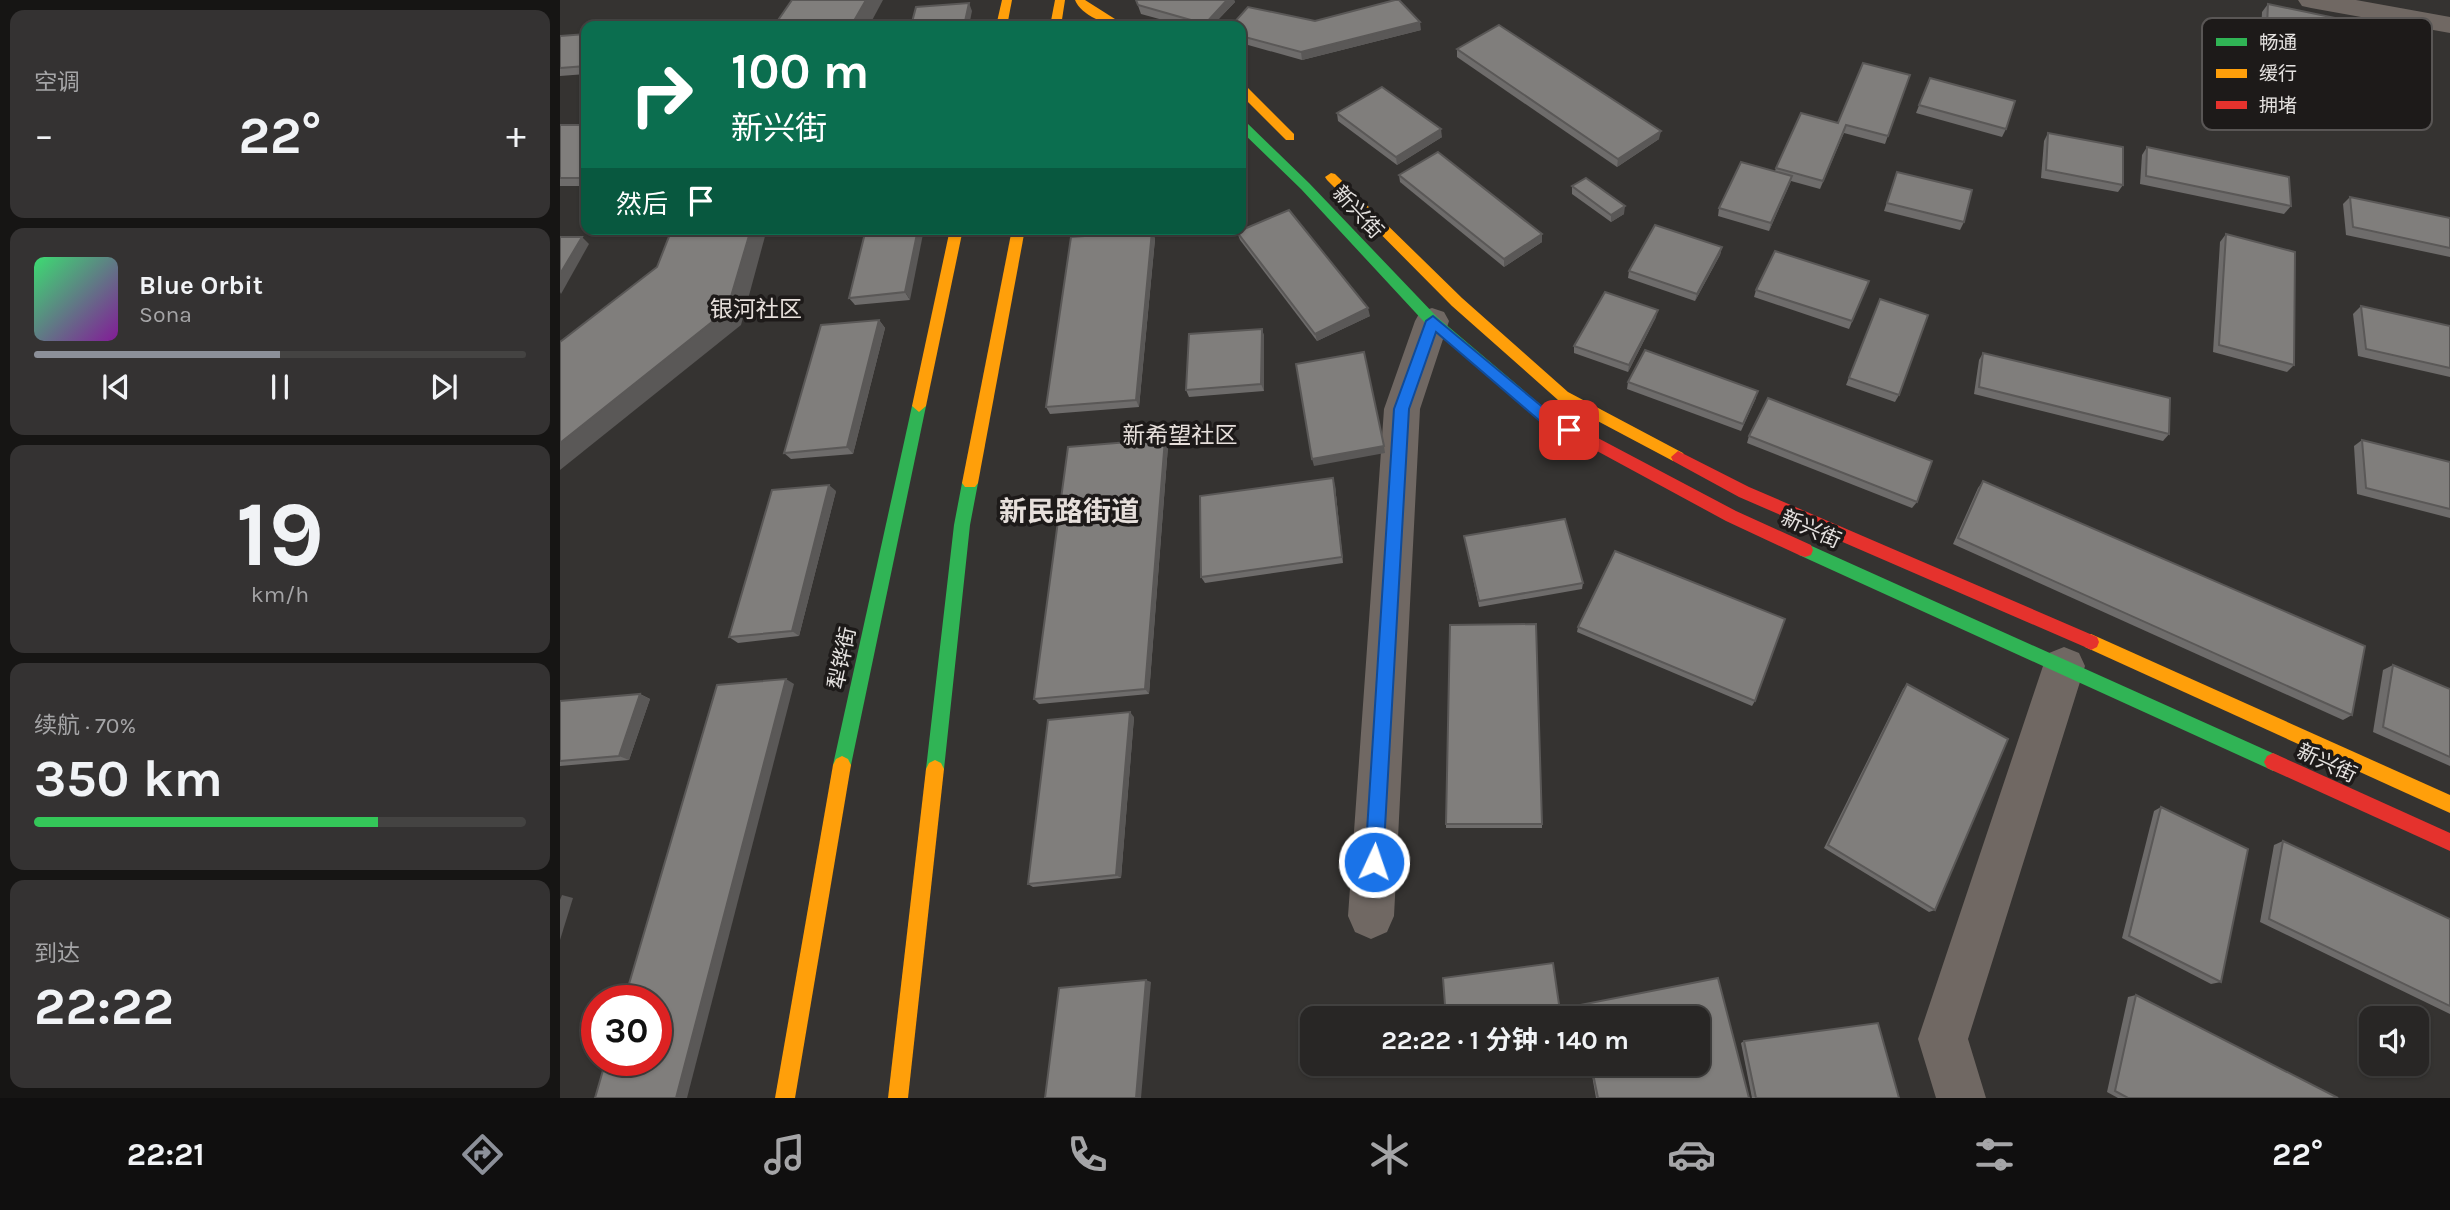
<!DOCTYPE html>
<html lang="zh">
<head>
<meta charset="utf-8">
<style>
	body { margin:0; font-family:Karla,"Noto Sans SC",sans-serif; background:#343232; color:#f1f3f6; height:100vh; display:flex; flex-direction:column; font-size:26px; white-space:nowrap }
	* { box-sizing:border-box; margin:0 }
	p { font-size:23px; color:#a5a5a7 }
	.icon { flex:none; width:38px; height:38px; fill:none; stroke:currentColor; stroke-width:2; stroke-linecap:round; stroke-linejoin:round }
	.map { position:relative; flex:1; overflow:hidden }
	.details { display:flex; flex-direction:column; gap:10px; padding:10px; background:#161514; width:560px }
	.details>* { flex:none }
	.hud { position:absolute; left:21px; top:21px; width:665px; height:214px; border-radius:14px; box-shadow:0 2px 5px #0004,0 0 0 2px #444342; background:#0b6e4f; color:#fff; overflow:hidden }
	.buttons { position:absolute; left:1799px; top:1006px; display:grid; gap:14px }
	.buttons a { display:grid; place-items:center; width:70px; height:70px; border-radius:14px; background:#282625; box-shadow:0 2px 5px #0004,0 0 0 2px #444342; font-size:35px }
	.speed { position:absolute; left:21px; top:985px; display:flex; gap:14px; font-size:35px; font-weight:700; text-align:center }
	.speed>* { display:grid; place-content:center; width:91px; height:91px; border-radius:50%; background:#282625; box-shadow:0 2px 5px #0004,0 0 0 2px #444342; line-height:1 }
	.speed .limit { border:10px solid #d22; background:#fff; color:#111 }
	.pin { position:absolute; display:grid; place-items:center; width:60px; height:60px; color:#fff; margin:-30px; border-radius:14px; box-shadow:0 4px 10px #0006 }
	.me { position:absolute; width:77px; margin:-38px; rotate:3deg; stroke-linejoin:round; filter:drop-shadow(0 0 5px #0008) }
	.turn { display:flex; align-items:center; gap:24px; height:147px; padding:0 35px; font-size:32px }
	.turn .icon { width:91px; height:91px; stroke-width:2.5 }
	.turn b { display:block; font-size:49px; line-height:60px }
	.then { display:flex; align-items:center; height:66px; padding:0 35px; background:#0003; gap:14px; font-size:26px }
	.big { font-size:52px; font-weight:700; line-height:1.1 }
	.details .widget { flex:1; display:flex; flex-direction:column; justify-content:center; gap:10px; min-width:0; padding:0 24px; border-radius:14px; background:#343232 }
	.details .dial { align-items:center; gap:0 }
	.dial b { font-size:91px; line-height:1 }
	.song { display:flex; align-items:center; gap:21px }
	.cover { width:84px; height:84px; border-radius:10px; background:linear-gradient(135deg,hsl(140 70% 55%),hsl(290 70% 35%)) }
	.played { height:7px; border-radius:4px; background:linear-gradient(90deg,#8c9099 50%,#444342 50%) }
	.keys { display:flex; justify-content:space-around; direction:ltr }
	.heat { display:flex; justify-content:space-between; align-items:center; font-size:38px; direction:ltr }
	.charge { height:10px; border-radius:5px; background:linear-gradient(90deg,#34c759 70%,#444342 0) }
	.trip { position:absolute; left:740px; top:1006px; width:410px; height:70px; border-radius:14px; background:#282625; box-shadow:0 2px 5px #0004,0 0 0 2px #444342; font-weight:700; line-height:70px; text-align:center }
	.tabs { display:flex; height:112px; justify-content:space-around; align-items:center; background:#100f0f; color:#a5a5a7 }
	.tabs .icon { width:49px; height:49px }
	.tabs .on { color:#8c9099 }
	.tabs b { font-size:32px; color:#f1f3f6 }
	main { display:flex; flex:1; min-height:0 }
	.map>svg:first-child { display:block }
	.lines { fill:none; stroke-linecap:round; stroke-linejoin:round }
	.street { fill:#706863; fill-rule:evenodd }
	.fast { fill:#30b455; fill-rule:evenodd }
	.slow { fill:#ff9f0a; fill-rule:evenodd }
	.jam { fill:#e5322d; fill-rule:evenodd }
	.wall { fill:#6e6c6b }
	.shaded-wall { fill:#5a5857 }
	.building { fill:#807e7c; stroke:#5a5857; stroke-width:2 }
	.route { fill:#1a73e8; stroke:#114b97; stroke-width:2 }
	.labels { text-anchor:middle; dominant-baseline:central; stroke-width:7; stroke-linejoin:round; paint-order:stroke }
	.street-label { font-size:21px; fill:#e5e2e0; stroke:#1d1a19 }
	.neighbourhood-label { font-size:23px; fill:#e6dfdb; stroke:#1d1a19 }
	.district-label { font-size:28px; font-weight:bold; fill:#e6dfdb; stroke:#1d1a19 }
	.key { fill:#1d1a19; stroke:#595655; stroke-width:2 }
	.key-label { font-size:19px; fill:#e5e2e0 }
</style>
</head>
<body>
<main>
<section class="details">
<div class="widget"><p>空调</p>
<div class="heat"><a>−</a><b class="big">22°</b><a>+</a></div>
</div>
<div class="widget">
<div class="song"><i class="cover"></i><div><b>Blue Orbit</b><p>Sona</p></div></div>
<div class="played"></div>
<div class="keys"><svg class="icon" aria-label="previous" viewBox="0 0 24 24"><path d="M18 5L8 12l10 7zM5 5v14"/></svg><svg class="icon" aria-label="pause" viewBox="0 0 24 24"><path d="M8 5v14M16 5v14"/></svg><svg class="icon" aria-label="next" viewBox="0 0 24 24"><path d="M6 5l10 7-10 7zM19 5v14"/></svg></div>
</div>
<div class="widget dial"><b>19</b><p>km/h</p></div>
<div class="widget"><p>续航 · 70%</p><b class="big">350 km</b><div class="charge"></div></div>
<div class="widget"><p>到达</p><b class="big">22:22</b></div>
</section>
<div class="map">
<svg width="1890" height="1098" viewBox="0 0 1890 1098">
	<rect width="100%" height="100%" fill="#353331"/>
	<g class="lines">
		<g class="street">
			<path d="M1738 0H1796L1890 17V33L1751 8 1742 6Z"/>
			<path d="M872 308 884 312 889 321 860 409 834 916 827 932 811 939 795 932 788 916 824 409 855 321 860 312Z"/>
			<path d="M1504 647 1519 653 1525 666 1408 1039 1426 1098H1376L1358 1039 1483 666 1489 653Z"/>
		</g>
		<g class="fast">
			<path d="M681 120 685 121 749 183 877 317 988 411 990 415 988 419H978L867 325 741 189 681 131Z"/>
			<path d="M359 400 366 406 291 765 288 771 282 774 276 771 273 765 352 406Z"/>
			<path d="M410 477 415 479 418 483 410 525 384 769 381 775 375 778 369 775 366 769 394 525 402 483 405 479Z"/>
			<path d="M1245 543 1719 756 1722 762 1719 768 1713 771 1707 768 1239 555 1237 550 1239 545Z"/>
		</g>
		<g class="slow">
			<path d="M442 0H452L447 26H436Z"/>
			<path d="M495 0H505L501 26H490Z"/>
			<path d="M515 0H525L566 26C550 27 521 16 515 0Z"/>
			<path d="M681 84 685 85 734 134V140H726L681 95Z"/>
			<path d="M771 173 775 174 902 298 1008 392 1123 453 1125 457 1123 461H1113L998 400 892 306 767 180 765 177Z"/>
			<path d="M390 229H403L366 406 359 412 352 406Z"/>
			<path d="M452 229H465L418 483 415 487H405L402 483Z"/>
			<path d="M1531 634 1890 795V813L1525 647 1523 642 1525 637Z"/>
			<path d="M282 756 288 759 291 765 235 1098H215L273 765 276 759Z"/>
			<path d="M375 760 381 763 384 769 348 1098H328L366 769 369 763Z"/>
		</g>
		<g class="jam">
			<path d="M983 409 1176 511 1251 545 1253 550 1251 555 1245 557 1239 555 1166 521 978 419 976 415 978 411Z"/>
			<path d="M1118 451 1189 487 1537 637 1539 642 1537 647 1531 650 1525 647 1179 497 1113 461 1111 457Z"/>
			<path d="M1713 753 1890 833V851L1707 768 1704 762 1707 756Z"/>
		</g>
	</g>
	<g class="wall">
		<path d="M576 0H674L675 2 652 26H625L581 14Z"/>
		<path d="M1708 4 1834 53 1828 61 1701 34 1702 12Z"/>
		<path d="M755 21 861 30 742 60 681 43V26Z"/>
		<path d="M26 34V74L0 76V36Z"/>
		<path d="M897 49 1099 139 1057 167 897 57Z"/>
		<path d="M1350 75 1325 144 1284 133 1260 189 1231 181 1209 231 1158 216 1159 208 1215 171 1216 168Z"/>
		<path d="M1370 78 1446 129 1442 137 1356 113Z"/>
		<path d="M777 113 882 137 837 165 778 121Z"/>
		<rect x="0" y="125" width="26" height="61"/>
		<path d="M1488 133 1563 185 1558 192 1481 178 1484 141Z"/>
		<path d="M1587 147 1731 206 1724 214 1580 184 1582 155Z"/>
		<path d="M1337 172 1404 222 1400 230 1324 211Z"/>
		<path d="M839 175 982 242 944 267 840 182Z"/>
		<path d="M1012 186 1064 214 1051 222 1012 194Z"/>
		<path d="M1790 197 1890 218V257L1786 235 1783 204Z"/>
		<path d="M306 229 350 300 295 305 289 298Z"/>
		<path d="M592 231 595 239 579 407 490 414 486 407Z"/>
		<path d="M677 232 810 316 757 341 680 240Z"/>
		<path d="M1666 234 1734 365 1727 372 1653 352 1660 242Z"/>
		<path d="M1162 247 1160 255 1135 301 1068 278 1069 271Z"/>
		<path d="M1309 281 1289 329 1194 297 1196 290Z"/>
		<path d="M1320 299 1339 395 1335 402 1286 385Z"/>
		<path d="M1801 306 1890 326V377L1798 356 1793 314Z"/>
		<path d="M1096 317 1068 372 1014 353V346Z"/>
		<path d="M319 320 325 328 293 454 231 459 224 453Z"/>
		<path d="M702 329 704 336V391L629 397 626 390Z"/>
		<path d="M1423 353 1609 434 1603 441 1414 394 1419 360Z"/>
		<path d="M1068 382 1196 398 1181 431 1067 389Z"/>
		<path d="M1189 436 1357 502 1352 508 1187 443Z"/>
		<path d="M1802 440 1890 462V518L1797 494 1794 446Z"/>
		<path d="M608 446 589 694 479 704 474 699Z"/>
		<path d="M1423 481 1792 715 1783 720 1393 544 1418 488Z"/>
		<path d="M775 485 783 563 645 583 641 577Z"/>
		<path d="M276 491 239 636 178 643 169 637Z"/>
		<path d="M904 536 1023 583 1022 589 919 607Z"/>
		<path d="M1018 627 1195 701 1192 706 1017 632Z"/>
		<path d="M1833 665 1890 689V766L1813 732 1823 670Z"/>
		<path d="M1347 684 1375 910 1369 912 1264 848 1343 689Z"/>
		<path d="M80 694 90 699 69 760 0 766V701Z"/>
		<path d="M574 717 561 878 473 887 468 884Z"/>
		<path d="M1601 807 1661 982 1651 984 1562 938 1594 811Z"/>
		<rect x="886" y="824" width="96" height="4"/>
		<path d="M1723 841 1890 919V1014L1700 922 1714 845Z"/>
		<path d="M1158 978 1189 1098H1036L1030 1064H1138V1018H1021L1019 1007 1020 1005Z"/>
		<path d="M1576 995 1778 1098H1558L1547 1092 1568 997Z"/>
		<path d="M1184 1041 1339 1098H1192L1181 1043Z"/>
		<path d="M890 1064H983L892 1077Z"/>
	</g>
	<g class="shaded-wall">
		<path d="M306 0H323L309 26H291Z"/>
		<path d="M667 0H674L675 2 652 26H645V24Z"/>
		<path d="M409 3 412 11 409 26H404Z"/>
		<path d="M860 22 861 30 742 60 741 52Z"/>
		<path d="M881 129 882 137 837 165 836 157Z"/>
		<path d="M1101 131 1099 139 1057 167 1058 159Z"/>
		<path d="M1232 176 1230 184 1209 231 1211 223Z"/>
		<path d="M1065 206 1064 214 1051 222V215Z"/>
		<path d="M191 229H207L181 325 0 470V443Z"/>
		<path d="M358 229H364L350 300 345 292Z"/>
		<path d="M592 231 595 239 579 407 576 400Z"/>
		<path d="M982 234V242L944 267V259Z"/>
		<path d="M22 237 29 244 1 294 0 292V274Z"/>
		<path d="M1162 247 1160 255 1135 301 1137 294Z"/>
		<path d="M808 308 810 316 757 341 755 334Z"/>
		<path d="M1098 310 1096 317 1068 372 1069 365Z"/>
		<path d="M319 320 325 328 293 454 287 447Z"/>
		<path d="M702 329 704 336V391L701 384Z"/>
		<path d="M605 439 608 446 589 694 585 689Z"/>
		<path d="M824 446 825 453 754 466 752 459Z"/>
		<path d="M773 478 775 485 783 563 782 557Z"/>
		<path d="M269 485 276 491 239 636 232 631Z"/>
		<path d="M226 679 234 684 127 1098H116Z"/>
		<path d="M80 694 90 699 69 760 59 756Z"/>
		<path d="M570 712 574 717 561 878 556 875Z"/>
		<path d="M2 895 13 898 0 940V900Z"/>
		<path d="M586 980 591 982 581 1098H576Z"/>
	</g>
	<g class="building">
		<path d="M232 0H306L291 26H214Z"/>
		<path d="M576 0H667L645 24 578 5Z"/>
		<path d="M835 0H839L860 22 741 52 681 36V26H671L688 7 755 21Z"/>
		<path d="M409 3 404 26H351L356 7Z"/>
		<path d="M1708 4 1833 30 1834 53 1707 26Z"/>
		<path d="M146 23 145 26H112Z"/>
		<path d="M939 25 1101 131 1058 159 897 49Z"/>
		<path d="M26 34V66L0 68V36Z"/>
		<path d="M1303 63 1350 75 1328 136 1286 125 1263 181 1216 168 1241 113 1278 123Z"/>
		<path d="M1370 78 1455 101 1446 129 1359 105Z"/>
		<path d="M822 87 881 129 836 157 777 113Z"/>
		<rect x="0" y="125" width="26" height="53"/>
		<path d="M1488 133 1563 147V185L1486 170Z"/>
		<path d="M1587 147 1729 177 1731 206 1586 176Z"/>
		<path d="M878 152 982 234 944 259 839 175Z"/>
		<path d="M1181 162 1232 176 1211 223 1159 208Z"/>
		<path d="M1337 172 1412 190 1404 222 1327 203Z"/>
		<path d="M1026 178 1065 206 1051 215 1012 186Z"/>
		<path d="M1790 197 1890 218V248L1793 227Z"/>
		<path d="M729 210 808 308 755 334 677 232Z"/>
		<path d="M1095 225 1162 247 1137 294 1069 271Z"/>
		<path d="M112 229H191L167 310 0 443V342L97 267Z"/>
		<path d="M306 229H358L345 292 289 298Z"/>
		<path d="M592 231 576 400 486 407 511 237Z"/>
		<path d="M1666 234 1735 252 1734 365 1659 345Z"/>
		<path d="M0 237H22L0 274Z"/>
		<path d="M1215 251 1309 281 1292 321 1196 290Z"/>
		<path d="M1045 292 1098 310 1069 365 1014 346Z"/>
		<path d="M1320 299 1368 315 1339 395 1289 378Z"/>
		<path d="M1801 306 1890 326V368L1806 349Z"/>
		<path d="M319 320 287 447 224 453 261 325Z"/>
		<path d="M702 329 701 384 626 390 629 334Z"/>
		<path d="M1085 350 1198 391 1183 424 1068 382Z"/>
		<path d="M804 352 824 446 752 459 736 364Z"/>
		<path d="M1423 353 1610 398 1609 434 1419 387Z"/>
		<path d="M1208 398 1372 461 1357 502 1189 436Z"/>
		<path d="M605 439 585 689 474 699 508 447Z"/>
		<path d="M1802 440 1890 462V509L1806 488Z"/>
		<path d="M773 478 782 557 641 577 640 496Z"/>
		<path d="M1423 481 1805 646 1792 715 1398 538Z"/>
		<path d="M269 485 232 631 169 637 212 490Z"/>
		<path d="M1005 519 1023 583 919 601 904 536Z"/>
		<path d="M1055 551 1225 619 1195 701 1018 627Z"/>
		<path d="M976 624 982 824H886L890 625Z"/>
		<path d="M1833 665 1890 689V757L1823 727Z"/>
		<path d="M226 679 116 1098H35L46 1060H96V1001H64L157 685Z"/>
		<path d="M1347 684 1448 739 1375 910 1268 845Z"/>
		<path d="M80 694 59 756 0 761V701Z"/>
		<path d="M570 712 556 875 468 884 488 720Z"/>
		<path d="M1601 807 1688 849 1661 982 1569 936Z"/>
		<path d="M1723 841 1890 919V1006L1709 919Z"/>
		<path d="M993 963 1001 1018H886L883 978Z"/>
		<path d="M1158 978 1189 1098H1038L1031 1064H1138V1018H1022L1020 1005Z"/>
		<path d="M586 980 576 1098H485L499 988Z"/>
		<path d="M1576 995 1778 1098H1568L1555 1091Z"/>
		<path d="M1318 1023 1339 1098H1196L1184 1041Z"/>
		<path d="M890 1064H976L891 1076Z"/>
	</g>
	<path class="route" d="M873 316 991 414 1014 426 1016 430 1009 436 981 422 876 332 849 409 823 862 821 869 814 872 807 869 805 862 834 409 866 321Z"/>
	<g class="labels">
		<g class="street-label">
			<text transform="translate(798 212) rotate(47)">新兴街</text>
			<text transform="translate(1251 529) rotate(24)">新兴街</text>
			<text transform="translate(282 658) rotate(-78)">犁铧街</text>
			<text transform="translate(1767 763) rotate(25)">新兴街</text>
		</g>
		<g class="neighbourhood-label">
			<text x="196" y="309">银河社区</text>
			<text x="620" y="435">新希望社区</text>
		</g>
		<g class="district-label">
			<text x="509" y="511">新民路街道</text>
		</g>
	</g>
	<rect x="1642" y="18" width="230" height="112" rx="10" class="key"/>
	<rect x="1656" y="38" width="31" height="8" fill="#30b455"/>
	<rect x="1656" y="69" width="31" height="9" fill="#ff9f0a"/>
	<rect x="1656" y="101" width="31" height="8" fill="#e5322d"/>
	<g class="key-label">
		<text x="1699" y="49">畅通</text>
		<text x="1699" y="80">缓行</text>
		<text x="1699" y="112">拥堵</text>
	</g>
</svg>
<div class="buttons">
<a><svg class="icon" aria-label="sound" viewBox="0 0 24 24"><path d="M4 9h4l5-4v14l-5-4H4zM17 9q2 3 0 6"/></svg></a>
</div>
<div class="speed"><div class="limit">30</div></div>
<div class="pin" style="left:1009px;top:430px;background:#d93025"><svg class="icon" aria-label="arrive" viewBox="0 0 24 24"><path d="M6 21V4h12l-3 4 3 4H6"/></svg></div>
<svg class="me" style="left:814px;top:862px" viewBox="-20 -20 40 40"><circle r="17" fill="#1a73e8" stroke="#fff" stroke-width="3"/><path d="M0-11L8 9 0 5-8 9z" fill="#fff"/></svg>
<div class="trip">22:22 · 1 分钟 · 140 m</div>
<div class="hud">
<div class="turn"><svg class="icon" aria-label="right" viewBox="0 0 24 24"><path d="M7 20v-9h11M14 6l5 5-5 5"/></svg><div><b>100 m</b>新兴街</div></div>
<div class="then">然后<svg class="icon" aria-label="arrive" viewBox="0 0 24 24"><path d="M6 21V4h12l-3 4 3 4H6"/></svg></div>
</div>
</div>
</main>
<nav class="tabs">
<b>22:21</b>
<svg class="icon on" aria-label="directions" viewBox="0 0 24 24"><path d="M12 3l9 9-9 9-9-9zM9 14v-3h6M13 9l2 2-2 2"/></svg>
<svg class="icon" aria-label="music" viewBox="0 0 24 24"><path d="M9 18V5l10-2v13"/><circle cx="6" cy="18" r="3"/><circle cx="16" cy="16" r="3"/></svg>
<svg class="icon" aria-label="phone" viewBox="0 0 24 24"><path d="M5 4h4l2 5-3 2q2 4 5 5l2-3 5 2v4C11 20 4 13 5 4z"/></svg>
<svg class="icon" aria-label="climate" viewBox="0 0 24 24"><path d="M12 3v18M4 7l16 10M4 17L20 7"/></svg>
<svg class="icon" aria-label="car" viewBox="0 0 24 24"><path d="M5 17H2v-5l4-1 3-4h7l3 4 3 1v5h-3M9 17h6M6 11h13"/><circle cx="7" cy="17" r="2"/><circle cx="17" cy="17" r="2"/></svg>
<svg class="icon" aria-label="filters" viewBox="0 0 24 24"><path d="M4 7h16M4 17h16"/><circle cx="9" cy="7" r="2"/><circle cx="15" cy="17" r="2"/></svg>
<b>22°</b>
</nav>
</body>
</html>
